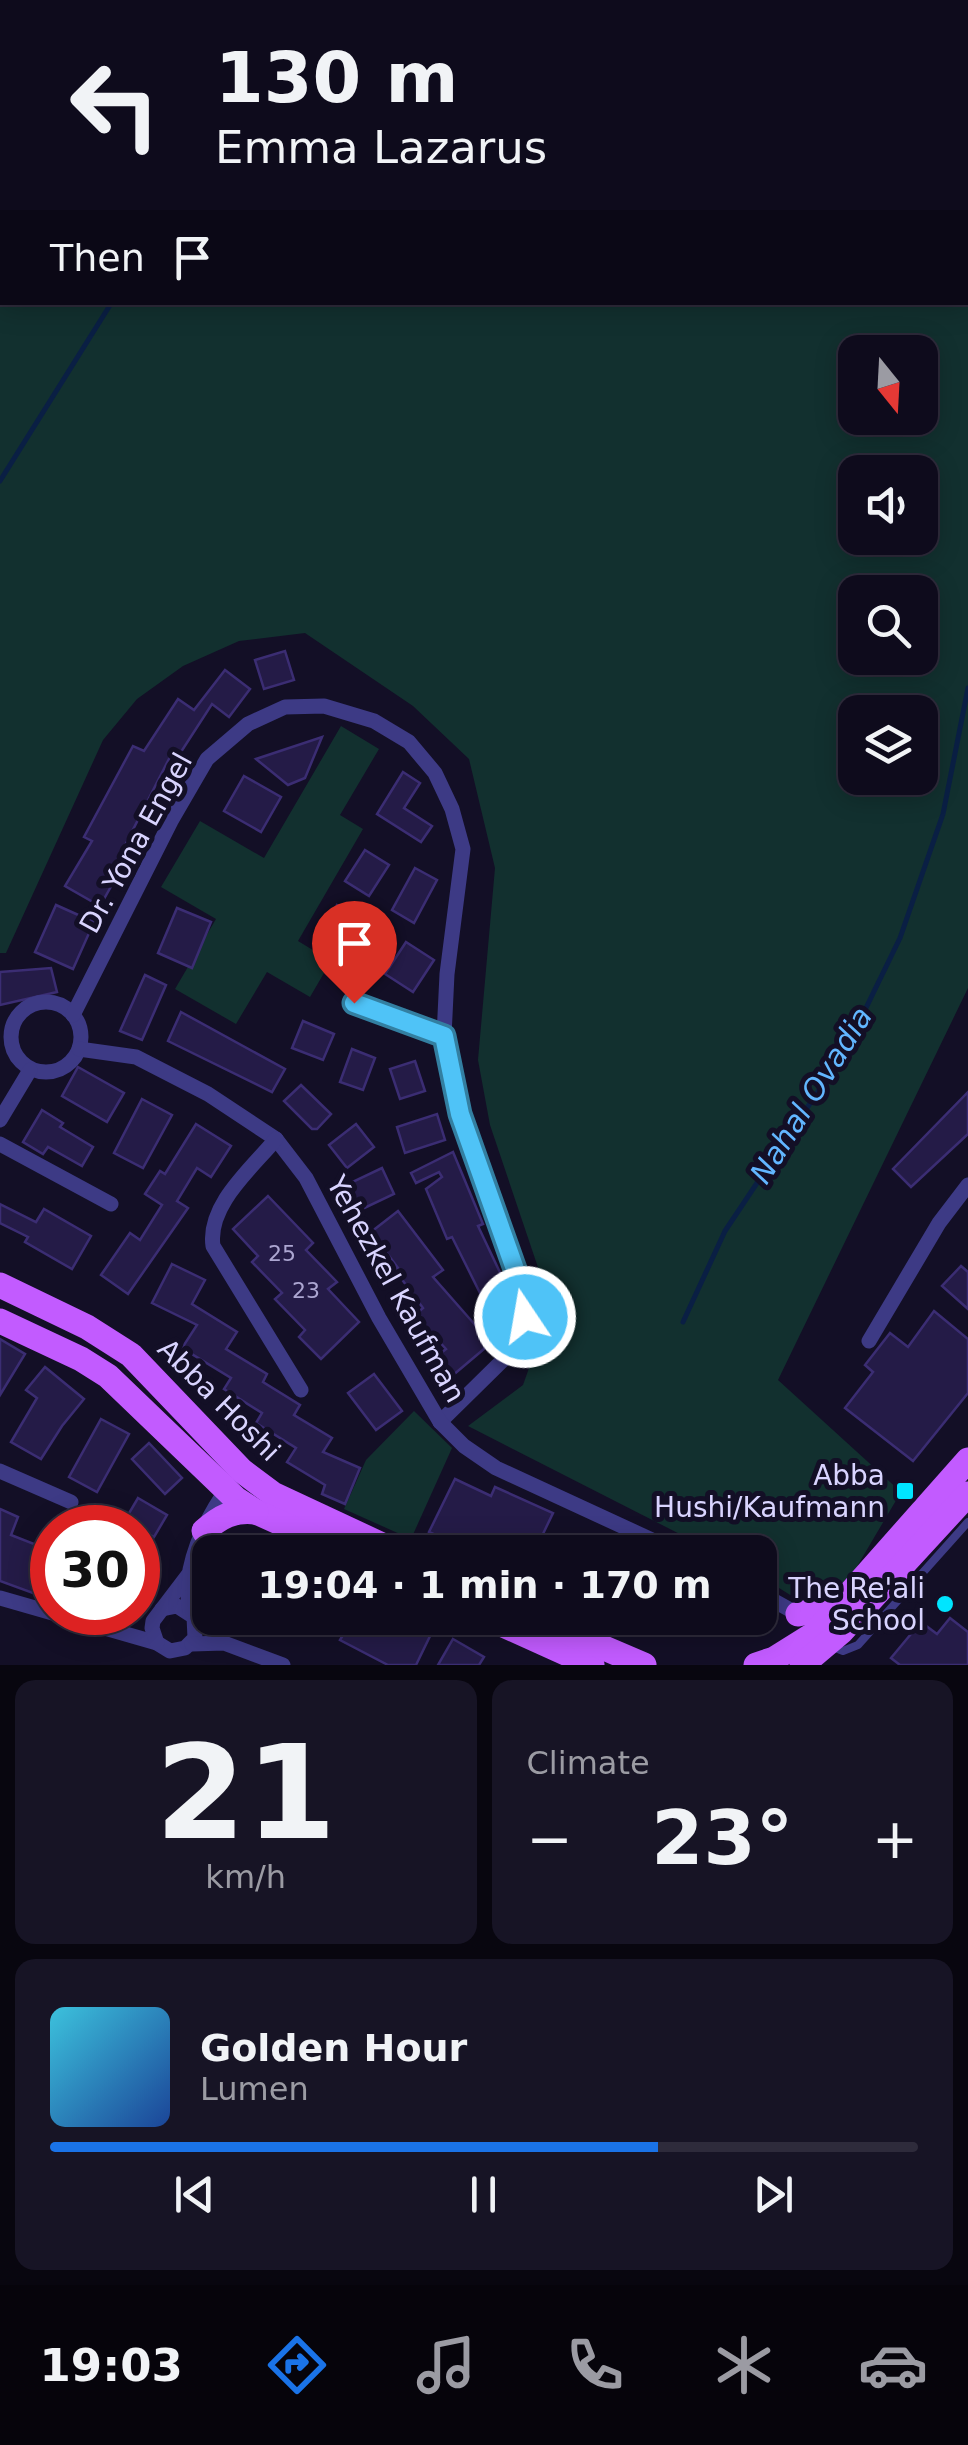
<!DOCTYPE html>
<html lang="en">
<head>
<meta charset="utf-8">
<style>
	body { margin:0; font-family:"DejaVu Sans",sans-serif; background:#171425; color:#f1f3f6; height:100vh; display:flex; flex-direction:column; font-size:38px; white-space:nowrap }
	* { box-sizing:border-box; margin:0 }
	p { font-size:32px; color:#9b9ba3 }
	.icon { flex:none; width:55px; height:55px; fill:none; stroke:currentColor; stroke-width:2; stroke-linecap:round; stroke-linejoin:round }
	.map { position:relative; height:1665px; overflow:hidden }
	.details { display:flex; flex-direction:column; gap:15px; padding:15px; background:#08060f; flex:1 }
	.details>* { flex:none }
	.banner { position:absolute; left:0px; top:0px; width:970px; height:305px; box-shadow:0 5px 25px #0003,0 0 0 2px #2e2b3b; background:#0e0b1c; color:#f1f3f6; overflow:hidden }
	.needle { width:65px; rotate:162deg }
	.buttons { position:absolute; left:838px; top:335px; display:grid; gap:20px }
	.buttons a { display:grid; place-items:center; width:100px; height:100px; border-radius:20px; background:#0e0b1c; box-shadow:0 5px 25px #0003,0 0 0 2px #2e2b3b; font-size:50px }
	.speed { position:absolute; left:30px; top:1505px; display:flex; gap:20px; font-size:50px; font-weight:700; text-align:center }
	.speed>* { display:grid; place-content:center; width:130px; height:130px; border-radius:50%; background:#0e0b1c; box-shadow:0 5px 25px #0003,0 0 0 2px #2e2b3b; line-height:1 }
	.speed .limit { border:15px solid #d22; background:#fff; color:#111 }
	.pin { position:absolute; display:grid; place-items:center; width:85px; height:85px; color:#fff; margin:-102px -42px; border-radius:50% 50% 50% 0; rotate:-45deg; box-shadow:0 0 10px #0007 }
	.pin .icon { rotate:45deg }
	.me { position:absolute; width:110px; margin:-55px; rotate:348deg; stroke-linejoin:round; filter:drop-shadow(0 0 8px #0008) }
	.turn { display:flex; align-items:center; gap:35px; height:210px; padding:0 50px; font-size:45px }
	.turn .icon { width:130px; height:130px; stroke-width:2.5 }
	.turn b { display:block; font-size:70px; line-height:85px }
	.then { display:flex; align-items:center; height:95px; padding:0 50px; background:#0003; gap:20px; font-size:38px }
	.big { font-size:75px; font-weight:700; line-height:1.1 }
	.details .card { flex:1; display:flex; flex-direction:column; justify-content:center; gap:15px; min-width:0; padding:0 35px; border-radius:20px; background:#171425 }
	.details .dial { align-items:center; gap:0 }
	.dial b { font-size:130px; line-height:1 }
	.song { display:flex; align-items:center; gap:30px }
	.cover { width:120px; height:120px; border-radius:15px; background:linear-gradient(135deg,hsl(190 70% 55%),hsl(220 70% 35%)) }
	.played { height:10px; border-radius:5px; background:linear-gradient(90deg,#1a73e8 70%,#2e2b3b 70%) }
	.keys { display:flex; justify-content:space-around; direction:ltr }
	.heat { display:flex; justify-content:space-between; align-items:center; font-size:55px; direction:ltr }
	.details .tiles { flex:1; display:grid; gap:15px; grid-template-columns:1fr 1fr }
	.card:last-child { grid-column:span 2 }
	.trip { position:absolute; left:192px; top:1535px; width:585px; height:100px; border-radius:20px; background:#0e0b1c; box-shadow:0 5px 25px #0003,0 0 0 2px #2e2b3b; font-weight:700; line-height:100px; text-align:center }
	.tab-bar { display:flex; height:160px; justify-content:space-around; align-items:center; background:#06040b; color:#9b9ba3 }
	.tab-bar .icon { width:70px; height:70px }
	.tab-bar .on { color:#1a73e8 }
	.tab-bar b { font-size:45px; color:#f1f3f6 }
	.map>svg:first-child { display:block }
	.green { fill:#12302f; fill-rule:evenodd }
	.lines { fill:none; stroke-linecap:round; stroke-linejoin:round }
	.stream { stroke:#0a1f44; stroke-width:5 }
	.building { fill:#241b47; stroke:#3b2d73; stroke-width:2.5 }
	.lane { stroke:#3d3a85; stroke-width:8 }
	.street { stroke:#3d3a85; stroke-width:15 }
	.primary { stroke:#c25bff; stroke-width:25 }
	.route-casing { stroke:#337fa1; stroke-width:25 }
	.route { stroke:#4fc3f7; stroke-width:18 }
	.poi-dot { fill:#00e5ff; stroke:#130f26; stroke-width:4 }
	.labels { text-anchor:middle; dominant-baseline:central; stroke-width:10; stroke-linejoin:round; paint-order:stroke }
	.number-label { font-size:22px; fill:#aca6d1 }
	.street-label { font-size:28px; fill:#d9d4ff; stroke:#130f26 }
	.poi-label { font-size:28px; fill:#d9d4ff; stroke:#130f26; text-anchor:end }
	.water-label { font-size:30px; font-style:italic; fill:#62b6ff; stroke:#130f26 }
</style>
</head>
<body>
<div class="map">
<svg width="968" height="1665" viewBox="0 0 968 1665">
	<rect width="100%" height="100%" fill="#130f26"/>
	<g class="green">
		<path d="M0 0H968V988L778 1380 901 1492 836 1602 814 1610 760 1576V1552H715L468 1426 523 1385 551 1306 490 1125 478 1060 495 868 469 759 413 706 305 633 239 641 183 666 137 699 103 740 6 953H0ZM2 2H968V302H2ZM855 352H920V418H855ZM855 472H920V538H855ZM855 592H920V658H855ZM855 712H920V778H855Z"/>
		<path d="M341 726 379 749 340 815 363 829 298 941 331 961 310 997 267 972 236 1024 175 989 216 919 161 887 200 821 264 858Z"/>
		<path d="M414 1411 452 1448 411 1539 344 1509 366 1460Z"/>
	</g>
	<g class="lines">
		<g class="stream">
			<path d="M278 2 279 0"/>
			<path d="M0 481 112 302"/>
			<path d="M683 1322 725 1231 845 1051 900 938 943 814 968 688"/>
		</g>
	</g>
	<g class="building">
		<path d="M285 651 294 680 264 689 255 660Z"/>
		<path d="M225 670 250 689 229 717 212 704 179 755 173 751 112 871 118 874 100 906 65 886 92 841 84 837 133 746 144 751 178 699 194 710Z"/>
		<path d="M322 737 305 778 288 785 256 759Z"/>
		<path d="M403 772 420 783 404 808 432 826 421 842 377 814Z"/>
		<path d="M244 776 281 797 261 832 224 811Z"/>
		<path d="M365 850 389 865 369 896 345 881Z"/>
		<path d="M415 868 437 880 414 923 392 910Z"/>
		<path d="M56 905 94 922 73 969 35 952Z"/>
		<path d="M337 905 384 929 368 960 321 937Z"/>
		<path d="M177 908 211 922 192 968 158 953Z"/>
		<path d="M406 942 434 960 413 992 385 974Z"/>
		<path d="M51 968 57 992 0 1005V972Z"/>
		<path d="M145 975 166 985 142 1040 120 1031Z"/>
		<path d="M181 1012 285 1069 272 1092 168 1041Z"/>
		<path d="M303 1021 334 1034 323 1060 292 1048Z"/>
		<path d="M352 1049 375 1058 363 1090 340 1082Z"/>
		<path d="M415 1061 425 1091 400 1099 390 1069Z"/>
		<path d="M78 1067 124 1093 107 1122 62 1096Z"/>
		<path d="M301 1085 331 1114 317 1129H312L284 1101Z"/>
		<path d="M968 1092V1134L911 1187 893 1169Z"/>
		<path d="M142 1099 172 1115 143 1168 114 1153Z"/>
		<path d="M42 1110 63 1123 60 1127 93 1147 82 1166 48 1147 43 1154 23 1142Z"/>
		<path d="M437 1114 445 1140 405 1153 397 1127Z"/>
		<path d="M196 1124 231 1146 211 1177 197 1168 177 1201 188 1208 128 1294 101 1275 130 1233 140 1240 162 1205 145 1194 160 1171 165 1174Z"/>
		<path d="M356 1124 374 1147 347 1168 329 1145Z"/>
		<path d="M453 1152 483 1224 478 1226 505 1283 481 1295 452 1237 447 1239 426 1189 442 1177 439 1172 416 1183 411 1173Z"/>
		<path d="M382 1168 394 1194 358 1211 346 1185Z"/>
		<path d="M268 1196 313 1243 306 1250 337 1282 328 1289 359 1322 321 1359 299 1337 305 1330 275 1299 282 1293 252 1262 258 1256 233 1229Z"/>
		<path d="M0 1204 36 1222 44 1209 91 1236 72 1269 25 1242 28 1237 0 1223Z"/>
		<path d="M398 1211 443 1270 433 1277 491 1343 452 1376 436 1357 446 1349 415 1315 423 1308 395 1270 398 1268 371 1232Z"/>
		<path d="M172 1264 205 1280 192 1304 237 1332 226 1349 267 1374 263 1382 300 1405 294 1415 332 1438 323 1452 360 1468 345 1504 322 1494 325 1485 287 1462 296 1448 256 1423 262 1413 224 1389 231 1378 182 1348 197 1325 152 1303Z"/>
		<path d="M961 1266 968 1272V1309L942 1286Z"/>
		<path d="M934 1311 968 1339V1393L913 1461 845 1408 873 1372 865 1365 890 1333 908 1347Z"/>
		<path d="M0 1339 25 1354 0 1395Z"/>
		<path d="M45 1367 84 1399 62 1426 41 1459 11 1442 37 1398 26 1390Z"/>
		<path d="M374 1374 402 1411 376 1430 348 1393Z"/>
		<path d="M101 1419 129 1434 97 1492 69 1477Z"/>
		<path d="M149 1443 182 1478 165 1494 132 1459Z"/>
		<path d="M455 1479 491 1496 495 1487 553 1513 542 1536 581 1552H465L466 1549 429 1532Z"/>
		<path d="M138 1498 167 1515 154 1537 125 1520Z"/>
		<path d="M0 1509 18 1517 11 1535 52 1551V1600L0 1581Z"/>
		<path d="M353 1618H397L431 1634 416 1665H388L340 1640Z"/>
		<path d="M950 1618 968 1632V1665H900L891 1658 921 1622 937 1634Z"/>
		<path d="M453 1639 484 1657 479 1665H438Z"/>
	</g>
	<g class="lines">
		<path class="lane" d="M833 1647 843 1651 858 1645 968 1522"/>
		<g class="street">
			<circle cx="46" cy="1037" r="35"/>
			<path d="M354 1003 444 1036"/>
			<path d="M73 1015 171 821 207 759 248 724 285 707 324 706 374 721 409 742 435 773 452 809 463 849 447 974 444 1036 460 1114 521 1286 525 1317 521 1333 504 1359 440 1422"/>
			<path d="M79 1049 136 1057 208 1094 276 1139 306 1178 379 1318 440 1422 464 1446 496 1468 678 1552"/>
			<path d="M0 1120 30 1070"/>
			<path d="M276 1139C252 1168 207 1205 213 1246L301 1390"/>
			<path d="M0 1144 111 1204"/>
			<path d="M869 1341 939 1223 968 1185"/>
			<path d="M0 1471 71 1502"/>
			<path d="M760 1593 803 1617"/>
			<path d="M0 1598 157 1643 170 1651 185 1648 195 1638 194 1617 177 1606 162 1609"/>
			<path d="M190 1611C180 1570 206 1517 230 1485"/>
			<path d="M157 1643 152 1628 153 1621 188 1575"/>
			<path d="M192 1644 224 1643 283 1665"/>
		</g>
		<g class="primary">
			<path d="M0 1285 87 1327 131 1355 241 1470 273 1494 397 1552"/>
			<path d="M0 1321 81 1359 108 1376 236 1499 256 1512 345 1552"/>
			<path d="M204 1531C220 1517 234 1509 256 1512"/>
			<path d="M798 1614 838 1606"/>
			<path d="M488 1618 592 1665"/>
			<path d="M534 1618 644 1665"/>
			<path d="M756 1665 774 1659 814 1634 968 1460"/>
			<path d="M802 1665 841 1632 968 1494"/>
		</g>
	</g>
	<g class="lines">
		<g class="route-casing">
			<path id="route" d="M354 1003 444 1036 460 1114 521 1286 525 1317"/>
		</g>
		<use href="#route" class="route"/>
	</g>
	<g class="poi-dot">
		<rect x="895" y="1481" width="20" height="20" rx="5"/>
		<circle cx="945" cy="1604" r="10"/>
	</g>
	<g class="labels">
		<g class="number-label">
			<text x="282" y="1253">25</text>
			<text x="306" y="1290">23</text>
		</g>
		<g class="street-label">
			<text transform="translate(136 843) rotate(-61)">Dr. Yona Engel</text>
			<text transform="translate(396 1289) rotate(61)">Yehezkel Kaufman</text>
			<text transform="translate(219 1400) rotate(45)">Abba Hoshi</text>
		</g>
		<g class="poi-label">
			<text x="885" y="1475">Abba<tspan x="885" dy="32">Hushi/Kaufmann</tspan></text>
			<text x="925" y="1588">The Re'ali<tspan x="925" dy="32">School</tspan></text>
		</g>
		<g class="water-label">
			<text transform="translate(811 1095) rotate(-58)">Nahal Ovadia</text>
		</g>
	</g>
</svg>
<div class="buttons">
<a><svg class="needle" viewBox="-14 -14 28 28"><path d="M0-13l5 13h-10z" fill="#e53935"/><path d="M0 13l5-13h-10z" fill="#9b9ba3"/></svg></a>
<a><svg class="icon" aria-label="sound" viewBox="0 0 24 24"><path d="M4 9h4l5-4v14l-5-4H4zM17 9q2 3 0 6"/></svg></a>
<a><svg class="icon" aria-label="search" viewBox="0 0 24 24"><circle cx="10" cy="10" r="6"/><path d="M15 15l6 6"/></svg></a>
<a><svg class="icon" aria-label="layers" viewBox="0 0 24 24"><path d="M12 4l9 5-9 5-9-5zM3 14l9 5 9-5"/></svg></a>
</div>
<div class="speed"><div class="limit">30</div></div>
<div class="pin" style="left:354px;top:1003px;background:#d93025"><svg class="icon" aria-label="arrive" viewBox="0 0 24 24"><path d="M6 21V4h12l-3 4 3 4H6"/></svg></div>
<svg class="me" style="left:525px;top:1317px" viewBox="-20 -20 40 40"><circle r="17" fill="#4fc3f7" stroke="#fff" stroke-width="3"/><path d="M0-11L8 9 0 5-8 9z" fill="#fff"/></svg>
<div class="trip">19:04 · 1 min · 170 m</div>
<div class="banner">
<div class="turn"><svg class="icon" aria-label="left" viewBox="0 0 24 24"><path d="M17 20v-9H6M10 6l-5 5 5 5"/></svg><div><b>130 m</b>Emma Lazarus</div></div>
<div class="then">Then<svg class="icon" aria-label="arrive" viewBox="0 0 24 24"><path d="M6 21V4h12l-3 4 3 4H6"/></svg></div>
</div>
</div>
<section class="details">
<div class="tiles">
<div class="card dial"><b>21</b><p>km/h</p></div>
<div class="card"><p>Climate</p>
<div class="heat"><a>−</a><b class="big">23°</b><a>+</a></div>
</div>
<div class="card">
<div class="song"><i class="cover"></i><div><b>Golden Hour</b><p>Lumen</p></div></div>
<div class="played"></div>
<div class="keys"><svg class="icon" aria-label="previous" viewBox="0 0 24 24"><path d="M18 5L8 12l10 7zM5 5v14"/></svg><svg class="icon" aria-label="pause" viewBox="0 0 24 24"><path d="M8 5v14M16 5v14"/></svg><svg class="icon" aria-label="next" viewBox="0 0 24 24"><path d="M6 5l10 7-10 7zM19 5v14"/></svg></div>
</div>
</div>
</section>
<nav class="tab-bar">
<b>19:03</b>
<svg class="icon on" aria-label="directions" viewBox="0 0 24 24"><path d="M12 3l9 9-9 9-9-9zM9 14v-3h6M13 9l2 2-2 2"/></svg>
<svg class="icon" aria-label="music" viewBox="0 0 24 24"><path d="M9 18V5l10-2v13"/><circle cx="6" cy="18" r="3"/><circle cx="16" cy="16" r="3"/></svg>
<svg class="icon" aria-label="phone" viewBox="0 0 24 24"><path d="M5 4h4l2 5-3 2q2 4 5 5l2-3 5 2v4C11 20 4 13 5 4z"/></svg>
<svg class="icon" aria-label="climate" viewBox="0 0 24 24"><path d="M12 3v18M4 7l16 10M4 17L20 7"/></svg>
<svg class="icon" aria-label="car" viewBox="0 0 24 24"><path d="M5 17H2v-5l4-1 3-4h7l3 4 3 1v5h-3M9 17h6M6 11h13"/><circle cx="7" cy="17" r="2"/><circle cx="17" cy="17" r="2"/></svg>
</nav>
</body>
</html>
